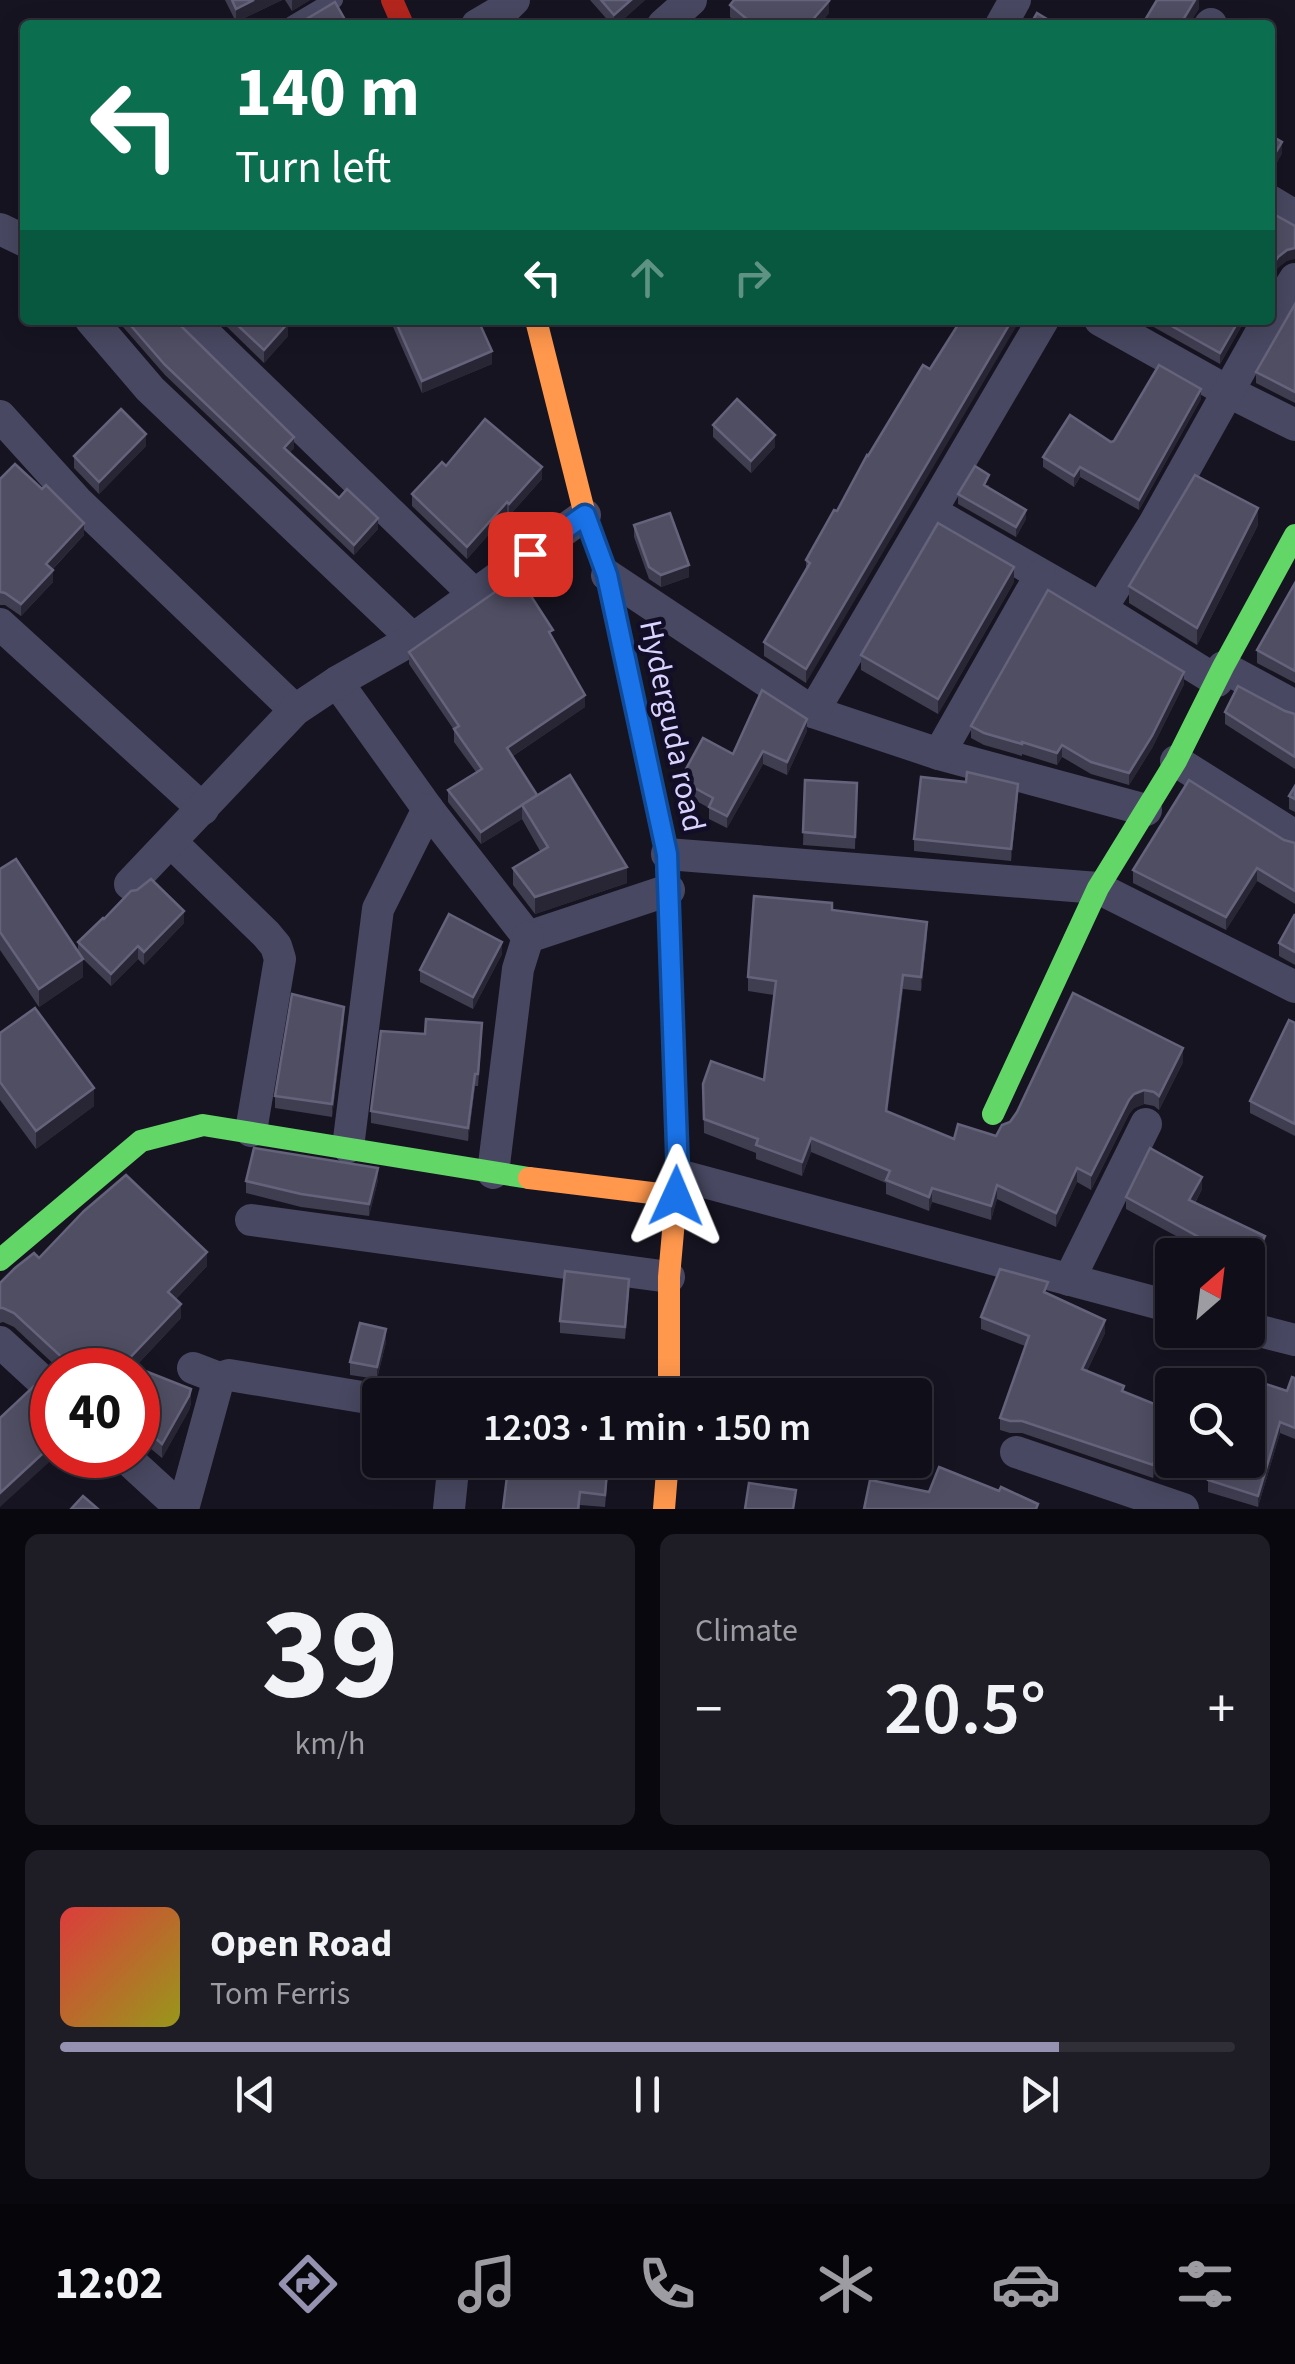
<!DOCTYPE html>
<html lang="en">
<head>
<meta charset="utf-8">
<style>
	body { margin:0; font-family:"Source Sans 3",sans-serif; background:#1e1d26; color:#f1f3f6; height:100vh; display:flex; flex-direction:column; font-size:38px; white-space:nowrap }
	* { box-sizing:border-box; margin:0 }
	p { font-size:32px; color:#9c9ca2 }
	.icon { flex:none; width:55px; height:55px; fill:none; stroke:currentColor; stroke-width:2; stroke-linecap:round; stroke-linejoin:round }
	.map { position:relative; height:1509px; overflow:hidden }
	.sheet { display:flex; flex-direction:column; gap:25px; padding:25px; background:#09080e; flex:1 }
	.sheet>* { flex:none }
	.guide { position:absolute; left:20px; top:20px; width:1255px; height:305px; border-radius:10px; box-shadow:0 5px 25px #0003,0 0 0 2px #302f38; background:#0b6e4f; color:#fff; overflow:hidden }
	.needle { width:65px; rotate:28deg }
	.buttons { position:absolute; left:1155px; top:1238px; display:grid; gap:20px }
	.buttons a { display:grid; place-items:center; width:110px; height:110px; border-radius:10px; background:#100f19; box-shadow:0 5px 25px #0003,0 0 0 2px #302f38; font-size:50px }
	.speed { position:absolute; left:30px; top:1348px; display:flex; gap:20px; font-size:50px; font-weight:700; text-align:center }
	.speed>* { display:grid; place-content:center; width:130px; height:130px; border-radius:50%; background:#100f19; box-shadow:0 5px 25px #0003,0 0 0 2px #302f38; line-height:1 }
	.speed .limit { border:15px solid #d22; background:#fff; color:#111 }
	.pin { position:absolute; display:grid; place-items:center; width:85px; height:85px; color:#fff; margin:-42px; border-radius:20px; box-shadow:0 5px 15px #0006 }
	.me { position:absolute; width:110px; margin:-55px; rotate:1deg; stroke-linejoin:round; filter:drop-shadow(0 0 8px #0008) }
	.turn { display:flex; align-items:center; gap:35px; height:210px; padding:0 50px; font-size:45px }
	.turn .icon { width:130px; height:130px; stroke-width:2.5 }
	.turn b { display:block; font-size:70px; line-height:85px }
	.lanes { display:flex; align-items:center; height:95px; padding:0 50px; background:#0003; justify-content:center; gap:50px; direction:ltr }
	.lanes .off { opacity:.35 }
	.big { font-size:75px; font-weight:600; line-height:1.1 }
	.sheet .widget { flex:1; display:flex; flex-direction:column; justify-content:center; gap:15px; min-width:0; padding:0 35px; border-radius:15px; background:#1e1d26 }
	.sheet .dial { align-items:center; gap:0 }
	.dial b { font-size:130px; line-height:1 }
	.song { display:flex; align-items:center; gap:30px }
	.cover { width:120px; height:120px; border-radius:15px; background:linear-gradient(135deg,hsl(0 70% 55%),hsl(60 70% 35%)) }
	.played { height:10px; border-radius:5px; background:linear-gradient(90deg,#9491b1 85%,#302f38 85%) }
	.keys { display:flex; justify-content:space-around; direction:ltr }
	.heat { display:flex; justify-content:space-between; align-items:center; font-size:55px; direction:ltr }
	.sheet .tiles { flex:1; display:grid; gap:25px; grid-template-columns:1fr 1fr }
	.widget:last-child { grid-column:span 2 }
	.trip { position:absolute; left:362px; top:1378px; width:570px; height:100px; border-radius:10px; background:#100f19; box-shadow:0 5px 25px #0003,0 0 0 2px #302f38; font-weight:600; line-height:100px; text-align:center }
	.menu { display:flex; height:160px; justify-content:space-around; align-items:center; background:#06060a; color:#9c9ca2 }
	.menu .icon { width:70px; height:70px }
	.menu .selected { color:#9491b1 }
	.menu b { font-size:45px; color:#f1f3f6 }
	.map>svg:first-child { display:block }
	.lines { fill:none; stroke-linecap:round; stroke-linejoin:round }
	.lane { stroke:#484862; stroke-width:18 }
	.street { stroke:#484862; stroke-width:32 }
	.fast { stroke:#63d668; stroke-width:22 }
	.slow { stroke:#ff974d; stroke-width:22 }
	.jam { stroke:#b3261e; stroke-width:22 }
	.wall { fill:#3f3d50 }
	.shaded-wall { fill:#282635 }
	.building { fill:#504e63; stroke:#65637b; stroke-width:2.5 }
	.route-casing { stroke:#114b97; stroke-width:25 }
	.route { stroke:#1a73e8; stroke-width:18 }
	.labels { text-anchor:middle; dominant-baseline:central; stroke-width:9; stroke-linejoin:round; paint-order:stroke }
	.street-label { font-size:32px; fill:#d8d4ff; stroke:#120e27 }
</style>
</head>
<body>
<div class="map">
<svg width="1295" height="1509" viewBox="0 0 1295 1509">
	<rect width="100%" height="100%" fill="#161421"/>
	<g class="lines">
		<path class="lane" d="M292 25 334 0"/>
		<g class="street">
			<path d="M477 25 506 8 514 0"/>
			<path d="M663 25 691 0"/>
			<path d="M1001 25 1015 0"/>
			<path d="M1210 25 1211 24"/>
			<path d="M1270 201 1295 216"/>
			<path d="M0 229 25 241"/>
			<path d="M1270 318 1295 279"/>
			<path d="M91 320 150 389 413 639"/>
			<path d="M191 320 474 594"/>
			<path d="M1100 320 1227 391 1295 425"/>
			<path d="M0 416 77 501 295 710"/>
			<path d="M932 512 1101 609 1217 681"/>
			<path d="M607 575 813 712 939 754 1146 810"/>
			<path d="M1101 609 1154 524 1268 320"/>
			<path d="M0 624 203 809"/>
			<path d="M1223 667 1295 706"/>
			<path d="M337 682 428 809 528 937"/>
			<path d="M813 712 1043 320"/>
			<path d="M939 754 1040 576"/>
			<path d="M1176 761 1295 836"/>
			<path d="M171 842 266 934 276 946 280 959 251 1131"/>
			<path d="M667 854 1098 888 1295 987"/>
			<path d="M130 884 295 710 337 682 413 639 585 515"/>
			<path d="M528 937 669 890"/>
			<path d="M348 1147 378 909 428 809"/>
			<path d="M493 1173 518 969 528 937"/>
			<path d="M678 1175 1172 1307"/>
			<path d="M251 1220 669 1277"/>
			<path d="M1069 1280 1146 1124"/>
			<path d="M1248 1328 1295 1340"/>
			<path d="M0 1342 52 1390"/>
			<path d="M193 1368 219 1378 229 1375 380 1400"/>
			<path d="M1016 1452 1183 1509"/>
			<path d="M123 1455 182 1509"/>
			<path d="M183 1509 219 1378"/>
			<path d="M449 1509 454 1460"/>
		</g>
		<g class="fast">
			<path d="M993 1114 1098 888 1176 761 1223 667 1295 535"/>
			<path d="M0 1260 141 1141 203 1125 529 1178"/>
		</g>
		<g class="slow">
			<path d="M536 320 585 515 607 575 638 717"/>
			<path d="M529 1178 676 1196"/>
			<path d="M669 1395V1277L678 1175 677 1157"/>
			<path d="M664 1509 668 1460"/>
		</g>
		<g class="jam">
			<path d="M392 0 403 25"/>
			<path d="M638 717 667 854 677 1157"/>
		</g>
	</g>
	<g class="wall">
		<path d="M225 0H282L236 22Z"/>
		<path d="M285 0H310L292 11Z"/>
		<path d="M590 0H645L617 25H612Z"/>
		<path d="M730 5 829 13 819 25H740L730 17Z"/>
		<path d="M1295 304V403L1256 383V372Z"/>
		<path d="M117 320H175L294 448 289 453 339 498 378 529 354 555 165 375Z"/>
		<path d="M220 320H284L288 336 264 363Z"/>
		<path d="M390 320H478L492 364 422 393Z"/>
		<path d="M1141 320H1245L1220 364Z"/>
		<path d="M1201 399 1139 510 1080 477 1074 487 1043 467V457L1114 441 1138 404Z"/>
		<path d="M713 425 775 447 751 473 713 437Z"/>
		<path d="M146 446 99 494 74 468V456Z"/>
		<path d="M0 479 84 535 53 569V582L21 616 5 605H0Z"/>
		<path d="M542 479 509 516 507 514 467 559 412 506V494Z"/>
		<path d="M989 485 988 487 1026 519 1016 537 958 504V494Z"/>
		<path d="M834 510 806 683 764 656V642L806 571V560Z"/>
		<path d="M634 525 689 577 661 587 649 579 634 537Z"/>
		<path d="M1258 525 1197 645 1129 603V586Z"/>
		<path d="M1014 582 938 714 861 670V655Z"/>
		<path d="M1295 583V683L1257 663V650Z"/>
		<path d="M553 640 585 707 513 756 537 795 627 883 535 914 513 885V868L540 851 522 819 481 844 448 802V790L476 772 454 742V730L409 664V652Z"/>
		<path d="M1184 684 1152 748 1129 785 1091 774 1062 757 1057 765 1022 754V756L984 745 971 738V726Z"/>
		<path d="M1285 711 1295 714V769L1225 724V712Z"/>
		<path d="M807 731 787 775 763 764 727 828 709 819V808L682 793 681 778 733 754Z"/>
		<path d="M805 780 857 783 855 849 803 845Z"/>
		<path d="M1295 786V812L1289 809V796Z"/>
		<path d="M1018 796 1011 861 914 851V839Z"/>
		<path d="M1284 840 1295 843V904L1257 881 1226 930 1133 883V870Z"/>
		<path d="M0 869 78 951V942L104 919 184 923 144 965 138 959 111 986 83 959V977L39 1007 0 950Z"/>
		<path d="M832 910 927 936 921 991 903 989 887 1112 954 1139 996 1136 1183 1062 1159 1110 1154 1106 1144 1104 1134 1108 1129 1114 1091 1190 1077 1182 1056 1227 997 1199 991 1220 932 1202 929 1211 886 1194V1183L811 1152 802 1176 756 1159V1153L704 1133 703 1084 764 1080 774 995 748 991V977Z"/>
		<path d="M1295 914V965L1279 956V943Z"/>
		<path d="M502 954 473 1009 420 982V970Z"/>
		<path d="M344 1020 332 1117 275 1108V1096Z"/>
		<path d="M1295 1023V1136L1250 1113V1101Z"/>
		<path d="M0 1033 94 1106 36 1149 0 1100Z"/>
		<path d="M425 1034 482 1035 478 1086H475L468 1141 371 1123V1111Z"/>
		<path d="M378 1180 369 1216 301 1207 246 1193V1181Z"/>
		<path d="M1202 1189 1195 1203 1265 1249 1202 1250 1126 1209V1197Z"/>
		<path d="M39 1258 207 1266 176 1299 181 1318 135 1367 191 1403 189 1410 162 1458 138 1438V1370H60L14 1327 3 1322 0 1323V1283Z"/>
		<path d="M629 1292 625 1339 560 1333V1321Z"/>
		<path d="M1048 1294 1105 1333 1087 1371 1124 1392 1172 1411 1153 1478 1022 1433H1010L1000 1430V1418L1025 1346 981 1329V1317Z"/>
		<path d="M386 1342 377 1379 350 1375V1362Z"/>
		<path d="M1295 1378V1439L1280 1433 1258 1507 1208 1492V1480L1287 1391Z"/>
		<path d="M609 1460 605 1507 580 1505V1509H503Z"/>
	</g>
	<g class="shaded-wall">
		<path d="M254 0H282L236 22V9Z"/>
		<path d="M292 0H310L292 11Z"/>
		<path d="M631 0H645L617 25H614V15Z"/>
		<path d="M1195 0H1199V9L1189 25H1180Z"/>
		<path d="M829 1V13L819 25H808Z"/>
		<path d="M1282 142V154L1270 175V162Z"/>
		<path d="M1295 248V259L1287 261 1278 268 1270 281V269L1278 257 1287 250Z"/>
		<path d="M1012 320H1020L806 683V669Z"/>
		<path d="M1239 320H1245L1220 364V353Z"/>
		<path d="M288 323V336L264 363V350Z"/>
		<path d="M492 351V364L422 393V381Z"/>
		<path d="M1201 389V399L1139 510V500Z"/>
		<path d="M146 434V446L99 494V482Z"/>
		<path d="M775 435V447L751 473V461Z"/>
		<path d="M294 437V448L284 459V448Z"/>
		<path d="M542 467V479L509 516V504Z"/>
		<path d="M1080 467V477L1074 487V476Z"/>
		<path d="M507 502V514L467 559V547Z"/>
		<path d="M1258 508V525L1197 645V628Z"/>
		<path d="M1026 510V519L1016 537V527Z"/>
		<path d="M378 518V529L354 555V545Z"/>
		<path d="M84 523V535L46 576V564Z"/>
		<path d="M689 565V577L661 587V575Z"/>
		<path d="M1014 567V582L938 714V699Z"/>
		<path d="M53 570V582L21 616V604Z"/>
		<path d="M1184 672V684L1152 748 1129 785V773Z"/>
		<path d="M585 695V707L507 760V748Z"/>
		<path d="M807 719V731L787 775V762Z"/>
		<path d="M1062 745V757L1057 765V753Z"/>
		<path d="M763 751V764L727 828V816Z"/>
		<path d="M1018 784V796L1011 861V849Z"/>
		<path d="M522 807V819L481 844V832Z"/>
		<path d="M627 867V883L535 914V897Z"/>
		<path d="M1257 868V881L1226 930V917Z"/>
		<path d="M184 911V923L144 965V952Z"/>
		<path d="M927 922V936L921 991V977Z"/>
		<path d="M502 942V954L473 1009V997Z"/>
		<path d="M138 946V959L111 986V974Z"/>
		<path d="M83 959V977L39 1007V989Z"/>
		<path d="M903 975V989L886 1125V1111Z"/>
		<path d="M344 1007V1020L332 1117V1104Z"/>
		<path d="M1183 1048V1062L1159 1110V1096Z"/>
		<path d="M475 1074V1086L468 1141V1128Z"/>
		<path d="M94 1088V1106L36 1149V1131Z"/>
		<path d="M1144 1090V1104L1134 1108 1129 1114 1091 1190V1175L1129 1100 1134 1094Z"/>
		<path d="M811 1138V1152L802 1176V1162Z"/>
		<path d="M378 1168V1180L369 1216V1204Z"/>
		<path d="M1077 1168V1182L1056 1227V1213Z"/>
		<path d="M1202 1177V1189L1189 1213V1200Z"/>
		<path d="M997 1185V1199L991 1220V1206Z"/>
		<path d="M932 1188V1202L929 1211V1197Z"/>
		<path d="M1265 1236V1249L1248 1285V1272Z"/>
		<path d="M207 1252V1266L168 1307V1292Z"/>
		<path d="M181 1304V1318L132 1370 125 1363Z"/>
		<path d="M1105 1320V1333L1082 1381V1369Z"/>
		<path d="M386 1329V1342L377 1379V1367Z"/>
		<path d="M191 1389V1403L189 1410 162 1458V1444Z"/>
		<path d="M1172 1415V1428L1153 1478V1465Z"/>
		<path d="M1280 1422V1433L1258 1507V1496Z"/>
		<path d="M52 1445V1455H57L0 1507V1493Z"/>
	</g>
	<g class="building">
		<path d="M232 0H254L236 9Z"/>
		<path d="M601 0H631L614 15Z"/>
		<path d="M734 0H827L829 1 808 25H754L730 5Z"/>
		<path d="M1157 0H1195L1180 25H1142Z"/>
		<path d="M335 2 348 25H308L305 20Z"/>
		<path d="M1037 13 1057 25H1030Z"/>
		<path d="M1270 135 1282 142 1270 162Z"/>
		<path d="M1270 212 1295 226V248L1287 250 1278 257 1270 269Z"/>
		<path d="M1295 304V392L1256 372Z"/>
		<path d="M126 320H175L294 437 284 448 339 498 347 489 378 518 354 545 165 365Z"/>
		<path d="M232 320H284L288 323 264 350Z"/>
		<path d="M395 320H478L492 351 422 381Z"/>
		<path d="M961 320H1012L806 669 764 642 810 563 806 560 834 510 837 511 867 455 868 456 923 365 930 369Z"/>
		<path d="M1161 320H1239L1220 353Z"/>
		<path d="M1159 365 1201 389 1139 500 1080 467 1074 476 1043 457 1070 415 1111 442 1114 441Z"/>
		<path d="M737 399 775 435 751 461 713 425Z"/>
		<path d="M121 409 146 434 99 482 74 456Z"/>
		<path d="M485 419 542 467 509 504 507 502 467 547 412 494 442 462 446 466Z"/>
		<path d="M15 464 42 489 46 485 84 523 46 564 53 570 21 604 5 593 0 592V479Z"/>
		<path d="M975 466 989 475 984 485 1026 510 1016 527 958 494Z"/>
		<path d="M1195 475 1258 508 1197 628 1129 586Z"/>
		<path d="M670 513 689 565 661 575 649 567 634 525Z"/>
		<path d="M938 523 1014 567 938 699 861 655Z"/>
		<path d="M518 576 553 630 549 632 585 695 507 748 537 795 481 832 448 790 482 769 454 729 459 726 409 652Z"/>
		<path d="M1295 583V671L1257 650Z"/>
		<path d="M1048 590 1184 672 1152 736 1129 773 1091 762 1062 745 1057 753 1022 742V744L984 733 971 726Z"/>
		<path d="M1238 686 1285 711 1295 714V757L1225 712Z"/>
		<path d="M762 690 807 719 787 762 763 751 727 816 709 807 713 798 682 781 681 778 703 738 733 754Z"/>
		<path d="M967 772 1018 784 1011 849 914 839 921 777 966 782Z"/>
		<path d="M570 775 627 867 535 897 513 868 548 847 522 805Z"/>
		<path d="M805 780 857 783 855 837 803 832Z"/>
		<path d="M1189 780 1284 840 1295 843V891L1257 868 1226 917 1133 870Z"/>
		<path d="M1295 786V799L1289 796Z"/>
		<path d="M16 859 83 959 39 989 0 932V869Z"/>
		<path d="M151 879 184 911 144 952 138 946 111 974 78 942 103 918 104 919 131 891 137 890Z"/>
		<path d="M754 896 832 903V910L927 922 921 977 903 975 886 1111 954 1139 958 1124 996 1136 1002 1125 1010 1122 1017 1112 1073 993 1183 1048 1159 1096 1154 1092 1144 1090 1134 1094 1129 1100 1091 1175 1077 1168 1056 1213 997 1185 991 1206 932 1188 929 1197 886 1180 890 1171 811 1138 802 1162 756 1145 758 1139 704 1119 703 1084 711 1061 764 1080 776 981 748 977Z"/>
		<path d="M449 914 502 942 473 997 420 970Z"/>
		<path d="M1295 914V952L1279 943Z"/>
		<path d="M292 994 344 1007 332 1104 275 1096Z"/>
		<path d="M35 1008 94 1088 36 1131 0 1082V1033Z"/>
		<path d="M426 1019 482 1023 478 1074H475L468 1128 371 1111 381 1031 425 1034Z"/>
		<path d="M1289 1020 1295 1023V1124L1250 1101Z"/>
		<path d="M254 1148 378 1168 369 1204 301 1194 246 1181Z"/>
		<path d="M1150 1148 1202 1177 1189 1200 1265 1236 1248 1272V1255H1199L1206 1241 1126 1197Z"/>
		<path d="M126 1175 207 1252 168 1292 181 1304 125 1363 191 1389 189 1396 162 1444 138 1423V1370H71L66 1361 14 1313 3 1308H0V1283L15 1268 34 1253 39 1258 84 1211Z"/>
		<path d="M1000 1269 1048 1282 1044 1292 1105 1320 1082 1369 1124 1386 1122 1391 1172 1411V1415L1153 1465 1022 1421H1010L1000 1418 1029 1336 981 1317Z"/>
		<path d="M565 1271 629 1279 625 1327 560 1321Z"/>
		<path d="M360 1323 386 1329 377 1367 350 1362Z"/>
		<path d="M1239 1375 1287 1391 1292 1377 1295 1378V1428L1280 1422 1258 1496 1208 1480 1214 1460H1248V1385H1236Z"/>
		<path d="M34 1386 47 1395H52V1445L0 1493V1418Z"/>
		<path d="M509 1460H608L605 1495 580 1492 578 1509H503Z"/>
		<path d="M939 1467 999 1491 1001 1487 1038 1504 1036 1509H864L870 1480 929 1492Z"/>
		<path d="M749 1483 796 1490 793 1509H745Z"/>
		<path d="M83 1496 98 1509H71Z"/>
	</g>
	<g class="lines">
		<g class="route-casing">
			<path id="route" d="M530 554 585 515 607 575 667 854 678 1175 676 1196"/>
		</g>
		<use href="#route" class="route"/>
	</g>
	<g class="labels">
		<g class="street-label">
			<text transform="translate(672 726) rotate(78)">Hyderguda road</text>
		</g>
	</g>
</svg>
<div class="buttons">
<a><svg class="needle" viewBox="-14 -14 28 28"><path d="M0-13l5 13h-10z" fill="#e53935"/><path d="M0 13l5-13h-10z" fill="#9c9ca2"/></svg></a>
<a><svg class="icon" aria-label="search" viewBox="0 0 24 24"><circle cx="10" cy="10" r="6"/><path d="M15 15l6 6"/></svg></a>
</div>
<div class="speed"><div class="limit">40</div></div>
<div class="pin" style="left:530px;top:554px;background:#d93025"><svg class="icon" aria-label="arrive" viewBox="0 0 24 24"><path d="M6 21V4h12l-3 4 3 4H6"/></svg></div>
<svg class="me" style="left:676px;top:1196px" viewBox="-20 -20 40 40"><path d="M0-17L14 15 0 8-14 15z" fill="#1a73e8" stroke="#fff" stroke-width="4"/></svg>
<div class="trip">12:03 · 1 min · 150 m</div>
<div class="guide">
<div class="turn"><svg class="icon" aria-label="left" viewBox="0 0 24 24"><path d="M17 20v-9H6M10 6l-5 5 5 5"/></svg><div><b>140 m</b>Turn left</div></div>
<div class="lanes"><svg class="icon" aria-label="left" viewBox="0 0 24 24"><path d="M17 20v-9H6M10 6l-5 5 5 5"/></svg><svg class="icon off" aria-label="ahead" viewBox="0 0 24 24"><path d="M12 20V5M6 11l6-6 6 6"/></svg><svg class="icon off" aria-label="right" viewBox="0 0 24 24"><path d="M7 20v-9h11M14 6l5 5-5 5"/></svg></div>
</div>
</div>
<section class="sheet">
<div class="tiles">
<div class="widget dial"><b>39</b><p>km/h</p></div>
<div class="widget"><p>Climate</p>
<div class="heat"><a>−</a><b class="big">20.5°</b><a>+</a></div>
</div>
<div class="widget">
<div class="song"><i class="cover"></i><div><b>Open Road</b><p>Tom Ferris</p></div></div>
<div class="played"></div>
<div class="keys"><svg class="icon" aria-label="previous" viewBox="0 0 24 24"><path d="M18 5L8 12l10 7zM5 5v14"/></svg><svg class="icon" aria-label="pause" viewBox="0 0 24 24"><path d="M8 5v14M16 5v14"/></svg><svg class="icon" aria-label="next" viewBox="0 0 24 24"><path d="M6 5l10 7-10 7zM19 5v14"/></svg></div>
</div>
</div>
</section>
<nav class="menu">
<b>12:02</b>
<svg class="icon selected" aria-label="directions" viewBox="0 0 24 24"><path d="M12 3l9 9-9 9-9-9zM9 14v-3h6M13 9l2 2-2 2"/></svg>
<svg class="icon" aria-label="music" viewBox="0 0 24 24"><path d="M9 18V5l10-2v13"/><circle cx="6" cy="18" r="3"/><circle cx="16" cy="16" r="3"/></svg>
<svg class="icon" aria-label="phone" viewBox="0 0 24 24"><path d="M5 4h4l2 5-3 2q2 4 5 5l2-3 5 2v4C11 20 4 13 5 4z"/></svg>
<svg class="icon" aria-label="climate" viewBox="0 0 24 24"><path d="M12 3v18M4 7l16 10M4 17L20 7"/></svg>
<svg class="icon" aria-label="car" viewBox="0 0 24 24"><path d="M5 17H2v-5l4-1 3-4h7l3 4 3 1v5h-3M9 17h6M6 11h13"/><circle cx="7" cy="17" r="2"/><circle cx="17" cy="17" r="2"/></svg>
<svg class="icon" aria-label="filters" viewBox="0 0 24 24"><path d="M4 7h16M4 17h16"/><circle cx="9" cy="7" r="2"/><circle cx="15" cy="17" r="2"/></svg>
</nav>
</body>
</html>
